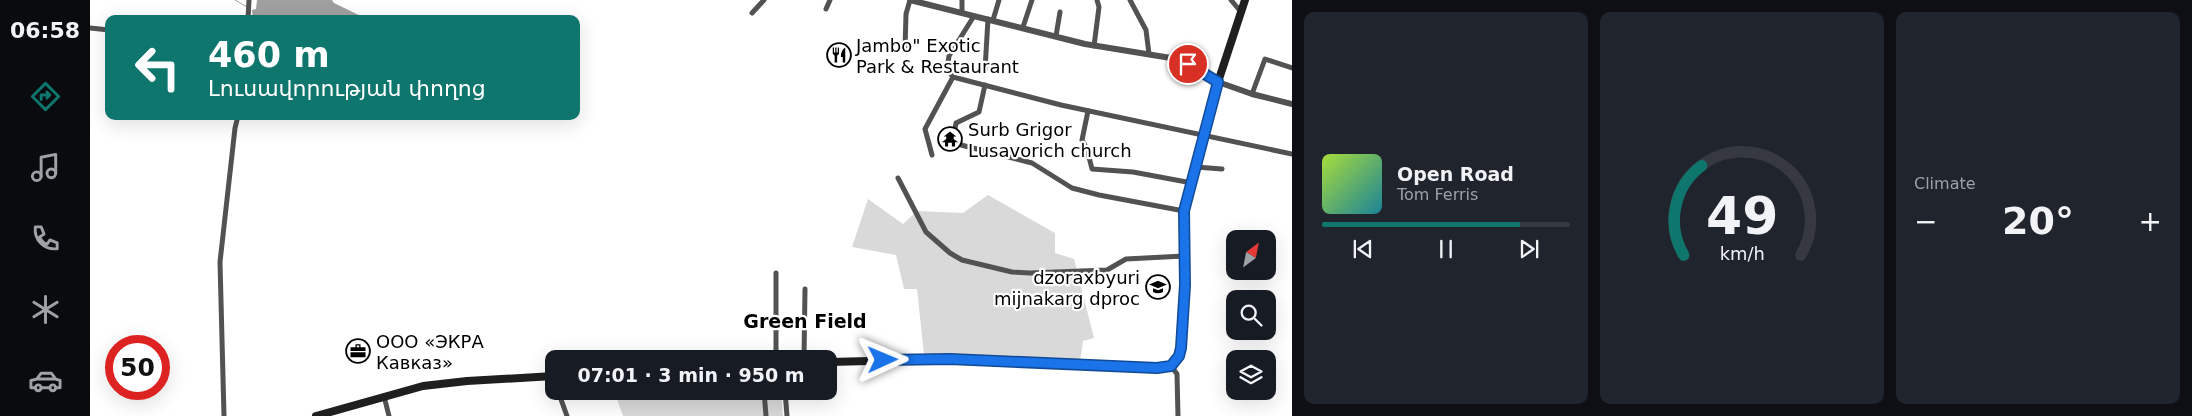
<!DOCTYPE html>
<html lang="en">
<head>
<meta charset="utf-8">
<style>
	body { margin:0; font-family:"DejaVu Sans","Noto Sans Armenian",sans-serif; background:#20242c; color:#f1f3f6; height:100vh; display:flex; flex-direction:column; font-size:19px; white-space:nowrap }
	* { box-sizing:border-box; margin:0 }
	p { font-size:16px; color:#9ea1a6 }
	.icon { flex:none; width:28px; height:28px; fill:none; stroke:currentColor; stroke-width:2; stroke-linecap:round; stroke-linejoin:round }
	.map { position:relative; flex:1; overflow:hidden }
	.side { display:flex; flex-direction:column; gap:12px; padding:12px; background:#0d0f14; width:900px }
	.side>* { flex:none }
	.hud { position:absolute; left:15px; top:15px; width:475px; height:105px; border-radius:10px; box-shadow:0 5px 20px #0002; background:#0f766e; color:#fff; overflow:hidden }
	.needle { width:32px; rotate:32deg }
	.buttons { position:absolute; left:1136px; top:230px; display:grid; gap:10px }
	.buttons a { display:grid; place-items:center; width:50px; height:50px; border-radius:10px; background:#171b24; box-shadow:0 5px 20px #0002; font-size:25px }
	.speed { position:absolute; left:15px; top:335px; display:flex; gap:10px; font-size:25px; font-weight:700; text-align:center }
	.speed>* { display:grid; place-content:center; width:65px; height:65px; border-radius:50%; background:#171b24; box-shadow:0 5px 20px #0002; line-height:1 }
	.speed .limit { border:8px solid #d22; background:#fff; color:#111 }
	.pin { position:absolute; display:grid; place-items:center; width:42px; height:42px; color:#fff; margin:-21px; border:2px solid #fff; border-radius:50%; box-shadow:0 1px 5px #0007 }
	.me { position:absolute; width:55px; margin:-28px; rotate:89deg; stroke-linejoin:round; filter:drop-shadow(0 0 4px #0008) }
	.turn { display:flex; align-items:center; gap:18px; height:105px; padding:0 20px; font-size:22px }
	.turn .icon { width:65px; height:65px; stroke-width:2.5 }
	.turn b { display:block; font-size:35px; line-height:42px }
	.big { font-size:38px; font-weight:600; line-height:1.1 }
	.side .widget { flex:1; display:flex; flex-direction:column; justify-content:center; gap:8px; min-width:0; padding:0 18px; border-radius:10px; background:#20242c }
	.side .dial { align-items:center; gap:0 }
	.dial svg { height:130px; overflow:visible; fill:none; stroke:#363941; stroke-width:7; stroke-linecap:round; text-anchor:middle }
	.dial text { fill:#f1f3f6; stroke:none }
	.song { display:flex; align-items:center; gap:15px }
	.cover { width:60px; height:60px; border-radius:8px; background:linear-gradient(135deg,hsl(80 70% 55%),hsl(190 70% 35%)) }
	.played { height:5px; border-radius:2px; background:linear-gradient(90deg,#0f766e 80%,#363941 80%) }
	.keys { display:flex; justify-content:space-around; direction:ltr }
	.heat { display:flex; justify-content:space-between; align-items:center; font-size:28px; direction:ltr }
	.side .tiles { flex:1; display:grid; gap:12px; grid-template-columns:repeat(3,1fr) }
	.trip { position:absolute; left:455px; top:350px; width:292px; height:50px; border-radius:10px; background:#171b24; box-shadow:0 5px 20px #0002; font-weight:600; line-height:50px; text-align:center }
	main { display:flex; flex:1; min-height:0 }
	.tab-bar { display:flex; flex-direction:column; width:90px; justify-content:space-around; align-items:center; background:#090b0e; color:#9ea1a6 }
	.tab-bar .icon { width:35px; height:35px }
	.tab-bar .current { color:#0f766e }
	.tab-bar b { font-size:22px; color:#f1f3f6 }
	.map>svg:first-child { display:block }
	.green { fill:#d9d9d9 }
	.water { fill:#a0a0a0 }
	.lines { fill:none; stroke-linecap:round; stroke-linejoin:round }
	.stream { stroke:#a0a0a0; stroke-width:1 }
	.minor { stroke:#525252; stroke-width:5 }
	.tertiary { stroke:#525252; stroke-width:6 }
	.secondary { stroke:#1f1f1f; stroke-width:8 }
	.route-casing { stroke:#114b97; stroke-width:12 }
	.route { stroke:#1a73e8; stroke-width:9 }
	.labels { text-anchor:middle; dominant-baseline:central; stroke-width:4.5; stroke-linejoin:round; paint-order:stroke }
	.poi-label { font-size:18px; fill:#000; stroke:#fff; text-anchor:start }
	.neighbourhood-label { font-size:19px; font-weight:bold; fill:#000; stroke:#fff }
</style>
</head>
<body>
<main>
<nav class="tab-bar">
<b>06:58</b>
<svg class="icon current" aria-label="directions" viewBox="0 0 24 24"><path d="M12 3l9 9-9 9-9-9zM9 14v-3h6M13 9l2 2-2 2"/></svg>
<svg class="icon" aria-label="music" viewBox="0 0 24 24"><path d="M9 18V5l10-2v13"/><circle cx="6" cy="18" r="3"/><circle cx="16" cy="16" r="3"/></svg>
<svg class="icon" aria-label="phone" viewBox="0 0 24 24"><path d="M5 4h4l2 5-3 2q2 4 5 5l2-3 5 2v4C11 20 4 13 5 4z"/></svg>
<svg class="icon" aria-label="climate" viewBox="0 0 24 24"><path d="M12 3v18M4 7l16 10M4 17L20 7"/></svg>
<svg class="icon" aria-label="car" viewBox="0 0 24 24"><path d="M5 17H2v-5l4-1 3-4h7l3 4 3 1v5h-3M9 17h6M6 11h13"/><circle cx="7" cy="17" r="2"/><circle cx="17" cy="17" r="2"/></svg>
</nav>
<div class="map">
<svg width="1202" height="416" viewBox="0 0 1202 416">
	<rect width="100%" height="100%" fill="#fff"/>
	<g class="green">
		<path d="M898 195 965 233V253L984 259 1004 338 993 341 990 361 834 355 827 289H814L806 255 762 247 778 199 813 224 827 211 873 213Z"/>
		<path d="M524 391H691L693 416H533Z"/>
	</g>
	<path class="water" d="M167 0H242L244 3 277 19H163L162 10 166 9Z"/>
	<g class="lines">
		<path class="stream" d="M145 0 157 7"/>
		<g class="minor">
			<path d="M872 0V13"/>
			<path d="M1040 0 1056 30 1059 54"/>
			<path d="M1141 0 1151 12"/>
			<path d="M736 9 740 0"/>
			<path d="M662 13 674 0"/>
			<path d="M158 19 159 0"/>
			<path d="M903 20 909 0"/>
			<path d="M933 27 942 0"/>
			<path d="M0 28 19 30"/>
			<path d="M966 36 970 12"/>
			<path d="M1004 46 1009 7 1007 0"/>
			<path d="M815 49 816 14 820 0"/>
			<path d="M895 70 898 19"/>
			<path d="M863 77 971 105 1202 154"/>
			<path d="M863 77 857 69 859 56 884 16"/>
			<path d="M895 85 889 112 866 123 864 134 871 145 942 163 982 188 1009 195 1094 211"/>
			<path d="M1162 94 1175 59 1202 68"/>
			<path d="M998 111 992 140 997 149 1002 169 1043 172 1102 183"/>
			<path d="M842 155 835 129 863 77"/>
			<path d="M1106 167 1132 169"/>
			<path d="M808 178 836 232 860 253 872 260 922 272 940 273 1017 270 1036 259 1094 256"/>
			<path d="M686 359V273"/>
			<path d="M714 359 715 289"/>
			<path d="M1081 366 1087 374 1088 416"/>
			<path d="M468 391 477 416"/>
			<path d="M674 391 676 416"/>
			<path d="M695 391 697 416"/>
			<path d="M294 396 299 416"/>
			<path d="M134 416 130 262 145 128 148 116"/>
		</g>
		<path class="tertiary" d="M820 0 995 44 1087 59 1128 82 1162 94 1202 104"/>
		<g class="secondary">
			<path d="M739 362 860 359 1067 368 1081 366 1089 357 1091 348 1095 285 1094 211 1128 82 1155 0"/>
			<path d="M226 416 333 386 377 381 464 376"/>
		</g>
	</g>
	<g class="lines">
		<g class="route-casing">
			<path id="route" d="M793 360 860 359 1067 368 1081 366 1089 356 1091 348 1095 285 1094 211 1128 82 1098 64"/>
		</g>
		<use href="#route" class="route"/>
	</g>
	<defs>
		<g id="restaurant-ring" transform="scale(1.25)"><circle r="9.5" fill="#fff" stroke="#000" stroke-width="1.5"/><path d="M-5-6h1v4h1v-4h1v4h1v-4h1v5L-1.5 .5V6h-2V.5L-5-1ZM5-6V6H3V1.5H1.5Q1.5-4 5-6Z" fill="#000"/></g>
		<g id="temple-ring" transform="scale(1.25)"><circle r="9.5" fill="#fff" stroke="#000" stroke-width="1.5"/><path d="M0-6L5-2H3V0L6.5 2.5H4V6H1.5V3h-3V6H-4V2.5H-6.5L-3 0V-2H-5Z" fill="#000"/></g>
		<g id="school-ring" transform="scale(1.25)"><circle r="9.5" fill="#fff" stroke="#000" stroke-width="1.5"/><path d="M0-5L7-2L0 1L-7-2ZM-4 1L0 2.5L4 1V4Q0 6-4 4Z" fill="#000"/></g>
		<g id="office-ring" transform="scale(1.25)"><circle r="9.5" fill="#fff" stroke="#000" stroke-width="1.5"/><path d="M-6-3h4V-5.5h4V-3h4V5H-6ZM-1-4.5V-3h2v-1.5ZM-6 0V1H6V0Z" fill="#000"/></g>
	</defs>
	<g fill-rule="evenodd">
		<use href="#restaurant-ring" x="749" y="55"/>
		<use href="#temple-ring" x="860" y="139"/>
		<use href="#school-ring" x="1068" y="287"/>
		<use href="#office-ring" x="268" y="351"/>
	</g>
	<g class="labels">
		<g class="poi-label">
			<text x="766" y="45">Jambo" Exotic<tspan x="766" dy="21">Park &amp; Restaurant</tspan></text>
			<text x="878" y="129">Surb Grigor<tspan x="878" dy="21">Lusavorich church</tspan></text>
			<text x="1050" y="277" text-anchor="end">dzoraxbyuri<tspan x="1050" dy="21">mijnakarg dproc</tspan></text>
			<text x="286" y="341">ООО «ЭКРА<tspan x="286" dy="21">Кавказ»</tspan></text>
		</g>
		<g class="neighbourhood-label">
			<text x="715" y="321">Green Field</text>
		</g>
	</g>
</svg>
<div class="buttons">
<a><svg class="needle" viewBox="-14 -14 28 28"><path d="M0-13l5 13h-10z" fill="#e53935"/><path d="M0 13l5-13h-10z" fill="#9ea1a6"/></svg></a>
<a><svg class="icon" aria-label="search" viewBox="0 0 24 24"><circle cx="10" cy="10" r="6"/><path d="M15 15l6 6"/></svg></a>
<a><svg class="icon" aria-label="layers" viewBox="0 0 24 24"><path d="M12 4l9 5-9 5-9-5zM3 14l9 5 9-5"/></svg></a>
</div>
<div class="speed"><div class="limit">50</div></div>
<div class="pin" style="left:1098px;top:64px;background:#d93025"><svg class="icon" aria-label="arrive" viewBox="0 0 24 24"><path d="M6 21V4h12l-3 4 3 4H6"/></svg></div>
<svg class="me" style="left:793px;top:360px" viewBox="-20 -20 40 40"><path d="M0-17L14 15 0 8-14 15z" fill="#1a73e8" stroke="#fff" stroke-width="4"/></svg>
<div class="trip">07:01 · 3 min · 950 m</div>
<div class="hud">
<div class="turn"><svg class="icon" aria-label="left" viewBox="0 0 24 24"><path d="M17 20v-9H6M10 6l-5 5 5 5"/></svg><div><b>460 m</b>Լուսավորության փողոց</div></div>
</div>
</div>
<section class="side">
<div class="tiles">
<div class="widget">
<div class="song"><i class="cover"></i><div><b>Open Road</b><p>Tom Ferris</p></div></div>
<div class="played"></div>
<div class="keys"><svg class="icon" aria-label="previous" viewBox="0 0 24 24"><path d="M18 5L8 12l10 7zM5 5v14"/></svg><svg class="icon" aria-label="pause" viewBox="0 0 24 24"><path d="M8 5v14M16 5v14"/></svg><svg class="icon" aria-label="next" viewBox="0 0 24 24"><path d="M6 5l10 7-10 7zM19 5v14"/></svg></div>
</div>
<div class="widget dial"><svg viewBox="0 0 100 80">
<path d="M14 69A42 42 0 1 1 86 69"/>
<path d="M14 69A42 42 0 0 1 25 14" stroke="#0f766e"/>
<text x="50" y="56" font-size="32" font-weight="700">49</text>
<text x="50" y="72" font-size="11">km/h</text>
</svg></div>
<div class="widget"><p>Climate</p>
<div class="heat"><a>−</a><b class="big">20°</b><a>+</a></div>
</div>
</div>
</section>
</main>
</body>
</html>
